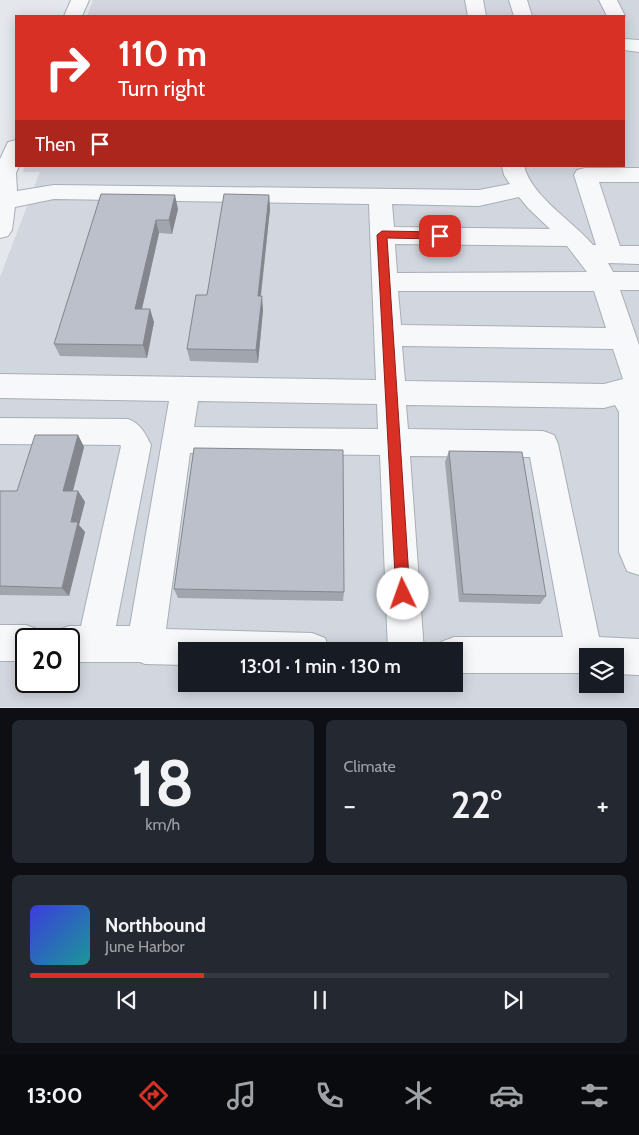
<!DOCTYPE html>
<html lang="en">
<head>
<meta charset="utf-8">
<style>
	body { margin:0; font-family:Cabin,sans-serif; background:#242831; color:#f1f3f6; height:100vh; display:flex; flex-direction:column; font-size:19px; white-space:nowrap }
	* { box-sizing:border-box; margin:0 }
	p { font-size:16px; color:#9ea1a6 }
	.icon { flex:none; width:28px; height:28px; fill:none; stroke:currentColor; stroke-width:2; stroke-linecap:round; stroke-linejoin:round }
	.map { position:relative; height:708px; overflow:hidden }
	.details { display:flex; flex-direction:column; gap:12px; padding:12px; background:#0d0f14; flex:1 }
	.details>* { flex:none }
	.hud { position:absolute; left:15px; top:15px; width:610px; height:152px; border-radius:0px; box-shadow:0 2px 12px #0003; background:#d93025; color:#fff; overflow:hidden }
	.controls { position:absolute; left:579px; top:648px; display:grid; gap:10px }
	.controls a { display:grid; place-items:center; width:45px; height:45px; border-radius:0px; background:#171b24; box-shadow:0 2px 12px #0003; font-size:25px }
	.speed { position:absolute; left:15px; top:628px; display:flex; gap:10px; font-size:25px; font-weight:700; text-align:center }
	.speed>* { display:grid; place-content:center; width:65px; height:65px; border-radius:50%; background:#171b24; box-shadow:0 2px 12px #0003; line-height:1 }
	.speed .limit { border:2px solid #111; border-radius:8px; background:#fff; color:#111 }
	.pin { position:absolute; display:grid; place-items:center; width:42px; height:42px; color:#fff; margin:-21px; border-radius:10px; box-shadow:0 2px 8px #0006 }
	.me { position:absolute; width:55px; margin:-28px; rotate:357deg; stroke-linejoin:round; filter:drop-shadow(0 0 4px #0008) }
	.turn { display:flex; align-items:center; gap:18px; height:105px; padding:0 20px; font-size:22px }
	.turn .icon { width:65px; height:65px; stroke-width:2.5 }
	.turn b { display:block; font-size:35px; line-height:42px }
	.then { display:flex; align-items:center; height:48px; padding:0 20px; background:#0003; gap:10px; font-size:19px }
	.big { font-size:38px; font-weight:600; line-height:1.1 }
	.details .widget { flex:1; display:flex; flex-direction:column; justify-content:center; gap:8px; min-width:0; padding:0 18px; border-radius:8px; background:#242831 }
	.details .dial { align-items:center; gap:0 }
	.dial b { font-size:65px; line-height:1 }
	.song { display:flex; align-items:center; gap:15px }
	.cover { width:60px; height:60px; border-radius:8px; background:linear-gradient(135deg,hsl(240 70% 55%),hsl(180 70% 35%)) }
	.played { height:5px; border-radius:2px; background:linear-gradient(90deg,#d93025 30%,#363941 30%) }
	.keys { display:flex; justify-content:space-around; direction:ltr }
	.heat { display:flex; justify-content:space-between; align-items:center; font-size:28px; direction:ltr }
	.details .tiles { flex:1; display:grid; gap:12px; grid-template-columns:1fr 1fr }
	.widget:last-child { grid-column:span 2 }
	.trip { position:absolute; left:178px; top:642px; width:285px; height:50px; border-radius:0px; background:#171b24; box-shadow:0 2px 12px #0003; font-weight:600; line-height:50px; text-align:center }
	.dock { display:flex; height:80px; justify-content:space-around; align-items:center; background:#090b0e; color:#9ea1a6 }
	.dock .icon { width:35px; height:35px }
	.dock .selected { color:#d93025 }
	.dock b { font-size:22px; color:#f1f3f6 }
	.map>svg:first-child { display:block }
	.built { fill:#d2d6de; fill-rule:evenodd }
	.lines { fill:none; stroke-linecap:round; stroke-linejoin:round }
	.minor-casing { stroke:#a9aeb7; stroke-width:2 }
	.minor { fill:#f7f8fa; fill-rule:evenodd }
	.wall { fill:#a1a5ae }
	.shaded-wall { fill:#83868d }
	.building { fill:#bbc0ca; stroke:#83868d }
	.route { fill:#d93025; stroke:#8d1f18 }
</style>
</head>
<body>
<div class="map">
<svg width="639" height="708" viewBox="0 0 639 708">
	<rect width="100%" height="100%" fill="#e4e7ec"/>
	<path class="built" d="M93 0H639V707H0V277L40 172H23L25 166H624V16H87ZM26 639H69V681H26ZM186 651H454V684H186ZM588 656H615V684H588Z"/>
	<g class="lines">
		<g class="minor-casing">
			<g id="minor">
				<path d="M71 0H89L82 16H64Z"/>
				<path d="M465 0H483L486 16H468Z"/>
				<path d="M509 0H527L532 16H514Z"/>
				<path d="M599 0H617L625 16H607Z"/>
				<path d="M624 39 639 40V52L624 50Z"/>
				<path d="M16 140V166H19L16 173 17 191 54 185 479 190 510 184 504 175 502 166H524C531 196 574 222 593 245H596L574 175 577 170 585 168H639V182H599L620 246H639V264L608 263 613 272H639V290H620L639 345V575L627 571 619 552V412L615 405 604 408 406 405 408 429 543 431 554 435 558 444 599 637 639 639V675L615 674V656H588V673H454V651H437L441 642 454 637H563L530 457 410 456 424 651H388L380 455 190 453 166 629 312 633 325 638 330 651H186V665L145 664 140 662H69V639H53L56 631 69 626H81L121 446 120 445 0 444V418L128 419C141 424 145 433 151 445L116 626H130L169 401 0 398V374L376 380 369 204 54 199 15 207 12 230 8 236 0 238V159L8 142ZM519 197 528 208 550 229 394 227 392 204 479 206ZM395 244 567 246 587 272 397 273ZM398 291H594L606 328 401 325ZM402 346 613 349 623 379 604 384 405 381ZM198 401 377 404 378 429 194 427Z"/>
				<path d="M0 625H26L39 630 42 639H26V661H0Z"/>
			</g>
		</g>
		<use href="#minor" class="minor"/>
	</g>
	<g class="wall">
		<path d="M101 194 178 209 172 234 159 233 142 309 154 322 147 358 60 356 54 344Z"/>
		<path d="M269 195 270 209 261 296 263 310 258 363 190 361 187 349 207 295Z"/>
		<path d="M78 435 84 447 73 491H78L85 502 79 525 85 532 69 596 0 595V491H17Z"/>
		<path d="M449 451 546 596 540 604 459 602 445 462Z"/>
		<path d="M174 589 344 592 343 601 178 598Z"/>
	</g>
	<g class="shaded-wall">
		<path d="M175 195 178 209 172 234 169 220Z"/>
		<path d="M269 195 270 209 259 310 258 296Z"/>
		<path d="M156 220 159 233 139 322 135 309Z"/>
		<path d="M262 296 263 310 258 363 256 350Z"/>
		<path d="M150 309 154 322 147 358 143 345Z"/>
		<path d="M78 435 84 447 70 502 63 491Z"/>
		<path d="M78 491 85 502 79 525 85 532 69 596 62 588 71 522Z"/>
	</g>
	<g class="building">
		<path d="M101 194 175 195 169 220H156L135 309H150L143 345 54 344Z"/>
		<path d="M224 194 269 195 258 296H262L256 350 187 349 196 295H207Z"/>
		<path d="M35 435H78L63 491H78L71 522H78L62 588 0 586V491H17Z"/>
		<path d="M194 448 343 450 344 592 174 589Z"/>
		<path d="M449 451 522 452 546 596 463 594Z"/>
	</g>
	<path class="route" d="M382 231 440 232 445 236 440 239 387 238 410 594 408 599 403 601 398 599 396 594 377 235Z"/>
</svg>
<div class="controls">
<a><svg class="icon" aria-label="layers" viewBox="0 0 24 24"><path d="M12 4l9 5-9 5-9-5zM3 14l9 5 9-5"/></svg></a>
</div>
<div class="speed"><div class="limit">20</div></div>
<div class="pin" style="left:440px;top:236px;background:#d93025"><svg class="icon" aria-label="arrive" viewBox="0 0 24 24"><path d="M6 21V4h12l-3 4 3 4H6"/></svg></div>
<svg class="me" style="left:403px;top:594px" viewBox="-20 -20 40 40"><circle r="19" fill="#fff"/><path d="M0-13L10 11 0 6-10 11z" fill="#d93025"/></svg>
<div class="trip">13:01 · 1 min · 130 m</div>
<div class="hud">
<div class="turn"><svg class="icon" aria-label="right" viewBox="0 0 24 24"><path d="M7 20v-9h11M14 6l5 5-5 5"/></svg><div><b>110 m</b>Turn right</div></div>
<div class="then">Then<svg class="icon" aria-label="arrive" viewBox="0 0 24 24"><path d="M6 21V4h12l-3 4 3 4H6"/></svg></div>
</div>
</div>
<section class="details">
<div class="tiles">
<div class="widget dial"><b>18</b><p>km/h</p></div>
<div class="widget"><p>Climate</p>
<div class="heat"><a>−</a><b class="big">22°</b><a>+</a></div>
</div>
<div class="widget">
<div class="song"><i class="cover"></i><div><b>Northbound</b><p>June Harbor</p></div></div>
<div class="played"></div>
<div class="keys"><svg class="icon" aria-label="previous" viewBox="0 0 24 24"><path d="M18 5L8 12l10 7zM5 5v14"/></svg><svg class="icon" aria-label="pause" viewBox="0 0 24 24"><path d="M8 5v14M16 5v14"/></svg><svg class="icon" aria-label="next" viewBox="0 0 24 24"><path d="M6 5l10 7-10 7zM19 5v14"/></svg></div>
</div>
</div>
</section>
<nav class="dock">
<b>13:00</b>
<svg class="icon selected" aria-label="directions" viewBox="0 0 24 24"><path d="M12 3l9 9-9 9-9-9zM9 14v-3h6M13 9l2 2-2 2"/></svg>
<svg class="icon" aria-label="music" viewBox="0 0 24 24"><path d="M9 18V5l10-2v13"/><circle cx="6" cy="18" r="3"/><circle cx="16" cy="16" r="3"/></svg>
<svg class="icon" aria-label="phone" viewBox="0 0 24 24"><path d="M5 4h4l2 5-3 2q2 4 5 5l2-3 5 2v4C11 20 4 13 5 4z"/></svg>
<svg class="icon" aria-label="climate" viewBox="0 0 24 24"><path d="M12 3v18M4 7l16 10M4 17L20 7"/></svg>
<svg class="icon" aria-label="car" viewBox="0 0 24 24"><path d="M5 17H2v-5l4-1 3-4h7l3 4 3 1v5h-3M9 17h6M6 11h13"/><circle cx="7" cy="17" r="2"/><circle cx="17" cy="17" r="2"/></svg>
<svg class="icon" aria-label="filters" viewBox="0 0 24 24"><path d="M4 7h16M4 17h16"/><circle cx="9" cy="7" r="2"/><circle cx="15" cy="17" r="2"/></svg>
</nav>
</body>
</html>
